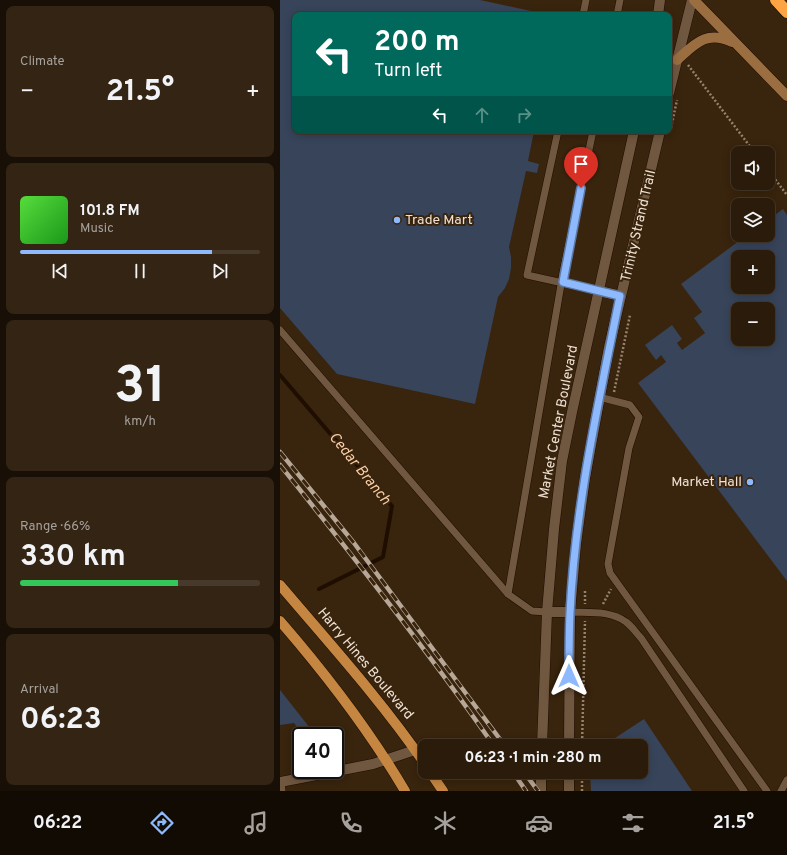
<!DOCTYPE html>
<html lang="en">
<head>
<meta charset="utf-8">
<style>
	body { margin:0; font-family:Overpass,sans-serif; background:#332413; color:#f1f3f6; height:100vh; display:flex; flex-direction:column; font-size:15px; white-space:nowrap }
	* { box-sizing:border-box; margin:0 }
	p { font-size:13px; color:#a6a19c }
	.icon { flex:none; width:22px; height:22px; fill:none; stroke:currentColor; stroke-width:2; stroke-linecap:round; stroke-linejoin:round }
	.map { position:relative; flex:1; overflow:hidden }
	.drawer { display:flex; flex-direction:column; gap:6px; padding:6px; background:#180f06; width:280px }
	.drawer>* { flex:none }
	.hud { position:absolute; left:12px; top:12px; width:380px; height:122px; border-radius:8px; box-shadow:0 2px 10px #0003,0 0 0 1px #47392b; background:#00695c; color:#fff; overflow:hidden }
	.tools { position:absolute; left:451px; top:146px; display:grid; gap:8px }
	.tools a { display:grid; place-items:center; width:44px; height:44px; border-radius:8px; background:#2b1b0a; box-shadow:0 2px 10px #0003,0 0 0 1px #47392b; font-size:20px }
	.speed { position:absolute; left:12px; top:727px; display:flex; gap:8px; font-size:20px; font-weight:700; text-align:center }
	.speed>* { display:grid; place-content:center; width:52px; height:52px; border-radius:50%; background:#2b1b0a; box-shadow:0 2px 10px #0003,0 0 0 1px #47392b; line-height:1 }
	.speed .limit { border:2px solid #111; border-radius:6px; background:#fff; color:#111 }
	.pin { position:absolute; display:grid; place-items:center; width:34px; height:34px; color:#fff; margin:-41px -17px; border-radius:50% 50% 50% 0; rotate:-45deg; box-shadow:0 0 4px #0007 }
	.pin .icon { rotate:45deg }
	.me { position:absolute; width:44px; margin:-22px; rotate:0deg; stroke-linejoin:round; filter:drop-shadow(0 0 3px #0008) }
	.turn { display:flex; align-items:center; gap:14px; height:84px; padding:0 16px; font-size:18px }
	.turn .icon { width:52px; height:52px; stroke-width:2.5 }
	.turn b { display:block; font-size:28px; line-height:34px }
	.lanes { display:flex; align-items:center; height:38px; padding:0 16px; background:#0003; justify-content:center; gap:20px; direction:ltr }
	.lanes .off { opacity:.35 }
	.big { font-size:30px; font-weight:700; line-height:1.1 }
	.drawer .widget { flex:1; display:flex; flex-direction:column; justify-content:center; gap:6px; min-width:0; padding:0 14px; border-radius:8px; background:#332413 }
	.drawer .dial { align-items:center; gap:0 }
	.dial b { font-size:52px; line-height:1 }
	.song { display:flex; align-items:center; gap:12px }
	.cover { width:48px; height:48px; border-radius:6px; background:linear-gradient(135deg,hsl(110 70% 55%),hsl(120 70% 35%)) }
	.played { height:4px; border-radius:2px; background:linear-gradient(90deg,#8eb9fc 80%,#47392b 80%) }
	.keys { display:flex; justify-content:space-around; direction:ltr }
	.heat { display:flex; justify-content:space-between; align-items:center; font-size:22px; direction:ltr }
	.charge { height:6px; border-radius:3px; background:linear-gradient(90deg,#34c759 66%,#47392b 0) }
	.trip { position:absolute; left:138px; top:739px; width:230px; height:40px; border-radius:8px; background:#2b1b0a; box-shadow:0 2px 10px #0003,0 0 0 1px #47392b; font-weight:700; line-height:40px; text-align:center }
	.tabs { display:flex; height:64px; justify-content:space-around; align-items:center; background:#110b04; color:#a6a19c }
	.tabs .icon { width:28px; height:28px }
	.tabs .current { color:#8eb9fc }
	.tabs b { font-size:18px; color:#f1f3f6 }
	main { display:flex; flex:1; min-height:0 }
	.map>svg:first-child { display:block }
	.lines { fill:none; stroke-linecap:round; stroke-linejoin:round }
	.stream { stroke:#1f0e00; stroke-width:4 }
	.building { fill:#37445a; fill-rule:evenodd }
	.service-casing { stroke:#200c00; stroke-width:8 }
	.minor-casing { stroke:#200c00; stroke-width:11 }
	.tertiary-casing { stroke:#200c00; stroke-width:11 }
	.secondary-casing { stroke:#200c00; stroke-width:11 }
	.primary-casing { stroke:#200c00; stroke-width:11 }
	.motorway-casing { stroke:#200c00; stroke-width:13 }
	.path { stroke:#948371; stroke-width:2.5; stroke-dasharray:2 2; stroke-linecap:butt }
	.service { stroke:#70573f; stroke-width:7 }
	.minor { stroke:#70573f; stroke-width:10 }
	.tertiary { stroke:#70573f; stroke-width:10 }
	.secondary { stroke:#9a6e40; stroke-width:10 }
	.primary { stroke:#c58642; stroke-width:10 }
	.motorway { stroke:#fda544; stroke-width:12 }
	.rail-casing { stroke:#b7a797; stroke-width:4.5 }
	.rail { stroke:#39240d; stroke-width:3; stroke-dasharray:9; stroke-linecap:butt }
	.route-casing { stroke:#5c78a4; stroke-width:10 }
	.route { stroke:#8eb9fc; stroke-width:7 }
	.poi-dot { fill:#8eb9fc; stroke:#39240d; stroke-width:1.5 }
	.labels { text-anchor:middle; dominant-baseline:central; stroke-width:4; stroke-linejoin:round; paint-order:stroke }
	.poi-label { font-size:14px; fill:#eee0d2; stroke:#39240d; text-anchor:start }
	.street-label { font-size:14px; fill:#eee0d2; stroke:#39240d }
	.water-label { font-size:15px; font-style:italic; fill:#f8cea7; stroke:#39240d }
</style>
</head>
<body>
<main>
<section class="drawer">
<div class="widget"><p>Climate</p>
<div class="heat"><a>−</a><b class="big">21.5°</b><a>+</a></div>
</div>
<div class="widget">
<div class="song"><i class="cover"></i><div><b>101.8 FM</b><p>Music</p></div></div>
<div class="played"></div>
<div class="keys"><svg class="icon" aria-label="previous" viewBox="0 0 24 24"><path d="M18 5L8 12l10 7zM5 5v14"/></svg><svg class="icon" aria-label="pause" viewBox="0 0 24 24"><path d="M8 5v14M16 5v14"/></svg><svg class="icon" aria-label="next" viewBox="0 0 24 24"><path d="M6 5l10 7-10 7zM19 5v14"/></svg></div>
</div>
<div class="widget dial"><b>31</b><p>km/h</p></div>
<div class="widget"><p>Range · 66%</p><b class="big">330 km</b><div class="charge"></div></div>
<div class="widget"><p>Arrival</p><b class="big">06:23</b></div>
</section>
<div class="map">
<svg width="507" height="791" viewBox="0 0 507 791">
	<rect width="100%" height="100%" fill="#39240d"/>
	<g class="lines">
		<path class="stream" d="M0 375 112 506 103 557 39 589"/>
	</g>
	<g class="building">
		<path d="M0 0H200L265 14 15 15V131H254L248 161 259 164 257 173 246 171 229 247 231 257V268L229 279 225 288 218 297 195 404 57 374 0 308Z"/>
		<path d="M503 209 507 215V581L358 383 386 362 381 355 376 360 365 345 392 325 402 339 397 343 402 350 425 333 414 318 422 312 401 284 467 235H488V220ZM458 257H488V287H458ZM458 309H488V339H458Z"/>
		<path d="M0 690 30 728 22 734 14 723 0 725Z"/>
		<path d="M364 719 412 791H311L310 772H361V746H323Z"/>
	</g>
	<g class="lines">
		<g class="service-casing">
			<g id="service">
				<path d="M303 15 306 0"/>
				<path d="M337 15 340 0"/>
				<path d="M278 131 247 275 319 291"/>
				<path d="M0 330 228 594 252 611 267 612"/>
				<path d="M319 397 350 405 359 417 349 448 328 564 330 573 487 791"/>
				<path d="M228 594 283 273 313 131"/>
				<path d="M290 612C308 613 330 610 346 622 352 626 356 633 361 638L464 791"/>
				<path d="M1 781 2 791"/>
				<path d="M501 791 507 780"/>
			</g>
		</g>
		<g class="minor-casing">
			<path id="minor" d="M0 782 93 764 135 750"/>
		</g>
		<g class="tertiary-casing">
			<g id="tertiary">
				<path d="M378 15 380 0"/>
				<path d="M389 93 412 0"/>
				<path d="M319 291 341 296"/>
				<path d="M267 612H290"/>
				<path d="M262 746 267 612 274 529 282 461 292 412 354 131"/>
				<path d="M289 746 290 612 296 544 305 478 329 347 380 131"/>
				<path d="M289 772V791"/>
				<path d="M261 791V772"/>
			</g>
		</g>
		<g class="secondary-casing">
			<g id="secondary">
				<path d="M414 0 507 96"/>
				<path d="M397 60C415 44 426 30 452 42"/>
			</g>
		</g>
		<g class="primary-casing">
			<g id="primary">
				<path d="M0 585C50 644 101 700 145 764"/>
				<path d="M0 621C46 674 89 730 125 791"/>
				<path d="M150 772 163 791"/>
			</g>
		</g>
		<g class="motorway-casing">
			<path id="motorway" d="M496 0 507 12"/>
		</g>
		<g class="path">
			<path d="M408 65 475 153"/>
			<path d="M391 128 397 100"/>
			<path d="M488 170 507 195"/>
			<path d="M334 392 350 315"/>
			<path d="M305 591V604"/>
			<path d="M323 604 331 589"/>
			<path d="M302 746 305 621"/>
			<path d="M302 791V772"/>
		</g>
		<use href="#service" class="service"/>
		<use href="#minor" class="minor"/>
		<use href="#tertiary" class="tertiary"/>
		<use href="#secondary" class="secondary"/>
		<use href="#primary" class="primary"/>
		<use href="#motorway" class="motorway"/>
		<g class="rail-casing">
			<g id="rail">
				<path d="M0 452 74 543 225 746"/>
				<path d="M0 465C74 557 147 650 214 746"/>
				<path d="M233 772 246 791"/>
				<path d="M244 772 258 791"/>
			</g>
		</g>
		<use href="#rail" class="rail"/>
	</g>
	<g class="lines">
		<g class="route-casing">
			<path id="route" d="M289 676C289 655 289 634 290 613 295 506 319 400 340 296L283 282 301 188"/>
		</g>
		<use href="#route" class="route"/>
	</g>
	<g class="poi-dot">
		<circle cx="117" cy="220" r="4"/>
		<circle cx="470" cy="482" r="4"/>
	</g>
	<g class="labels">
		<g class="poi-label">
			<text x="125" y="220">Trade Mart</text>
			<text x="462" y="482" text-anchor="end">Market Hall</text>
		</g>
		<g class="street-label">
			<text transform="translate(359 226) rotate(-77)">Trinity Strand Trail</text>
			<text transform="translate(279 422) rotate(-79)">Market Center Boulevard</text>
			<text transform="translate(85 664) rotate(50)">Harry Hines Boulevard</text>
		</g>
		<g class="water-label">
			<text transform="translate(79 469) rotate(51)">Cedar Branch</text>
		</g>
	</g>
</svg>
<div class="tools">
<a><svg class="icon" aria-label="sound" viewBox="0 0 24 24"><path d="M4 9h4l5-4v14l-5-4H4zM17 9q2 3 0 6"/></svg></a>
<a><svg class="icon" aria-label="layers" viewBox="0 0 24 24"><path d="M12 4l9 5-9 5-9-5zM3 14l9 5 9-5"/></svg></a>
<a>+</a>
<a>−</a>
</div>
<div class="speed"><div class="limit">40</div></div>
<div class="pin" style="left:301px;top:188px;background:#d93025"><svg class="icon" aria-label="arrive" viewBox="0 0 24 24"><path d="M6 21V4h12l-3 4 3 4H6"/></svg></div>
<svg class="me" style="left:289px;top:676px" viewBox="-20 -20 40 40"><path d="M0-17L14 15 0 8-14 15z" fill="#8eb9fc" stroke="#fff" stroke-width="4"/></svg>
<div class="trip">06:23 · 1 min · 280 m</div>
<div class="hud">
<div class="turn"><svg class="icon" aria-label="left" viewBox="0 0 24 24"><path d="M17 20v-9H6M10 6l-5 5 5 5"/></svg><div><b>200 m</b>Turn left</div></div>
<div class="lanes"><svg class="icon" aria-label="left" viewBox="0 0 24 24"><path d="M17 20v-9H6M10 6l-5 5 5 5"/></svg><svg class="icon off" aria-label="ahead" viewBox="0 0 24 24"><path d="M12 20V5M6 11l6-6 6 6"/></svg><svg class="icon off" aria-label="right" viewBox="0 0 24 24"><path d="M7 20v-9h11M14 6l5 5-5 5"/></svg></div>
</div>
</div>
</main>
<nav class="tabs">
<b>06:22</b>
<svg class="icon current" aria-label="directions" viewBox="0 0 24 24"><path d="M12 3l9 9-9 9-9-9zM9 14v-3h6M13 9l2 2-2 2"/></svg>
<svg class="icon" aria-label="music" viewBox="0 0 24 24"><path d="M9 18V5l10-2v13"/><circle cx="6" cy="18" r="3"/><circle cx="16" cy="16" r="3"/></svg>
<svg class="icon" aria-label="phone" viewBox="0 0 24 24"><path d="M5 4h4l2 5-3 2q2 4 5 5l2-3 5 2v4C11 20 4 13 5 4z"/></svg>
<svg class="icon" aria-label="climate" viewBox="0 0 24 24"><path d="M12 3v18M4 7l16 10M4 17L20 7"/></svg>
<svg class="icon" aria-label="car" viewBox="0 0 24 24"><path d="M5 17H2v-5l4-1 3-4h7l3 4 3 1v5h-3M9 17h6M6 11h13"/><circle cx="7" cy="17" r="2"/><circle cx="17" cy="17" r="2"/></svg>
<svg class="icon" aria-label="filters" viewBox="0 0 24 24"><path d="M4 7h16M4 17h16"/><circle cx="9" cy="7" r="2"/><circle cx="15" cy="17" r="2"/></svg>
<b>21.5°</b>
</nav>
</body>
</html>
